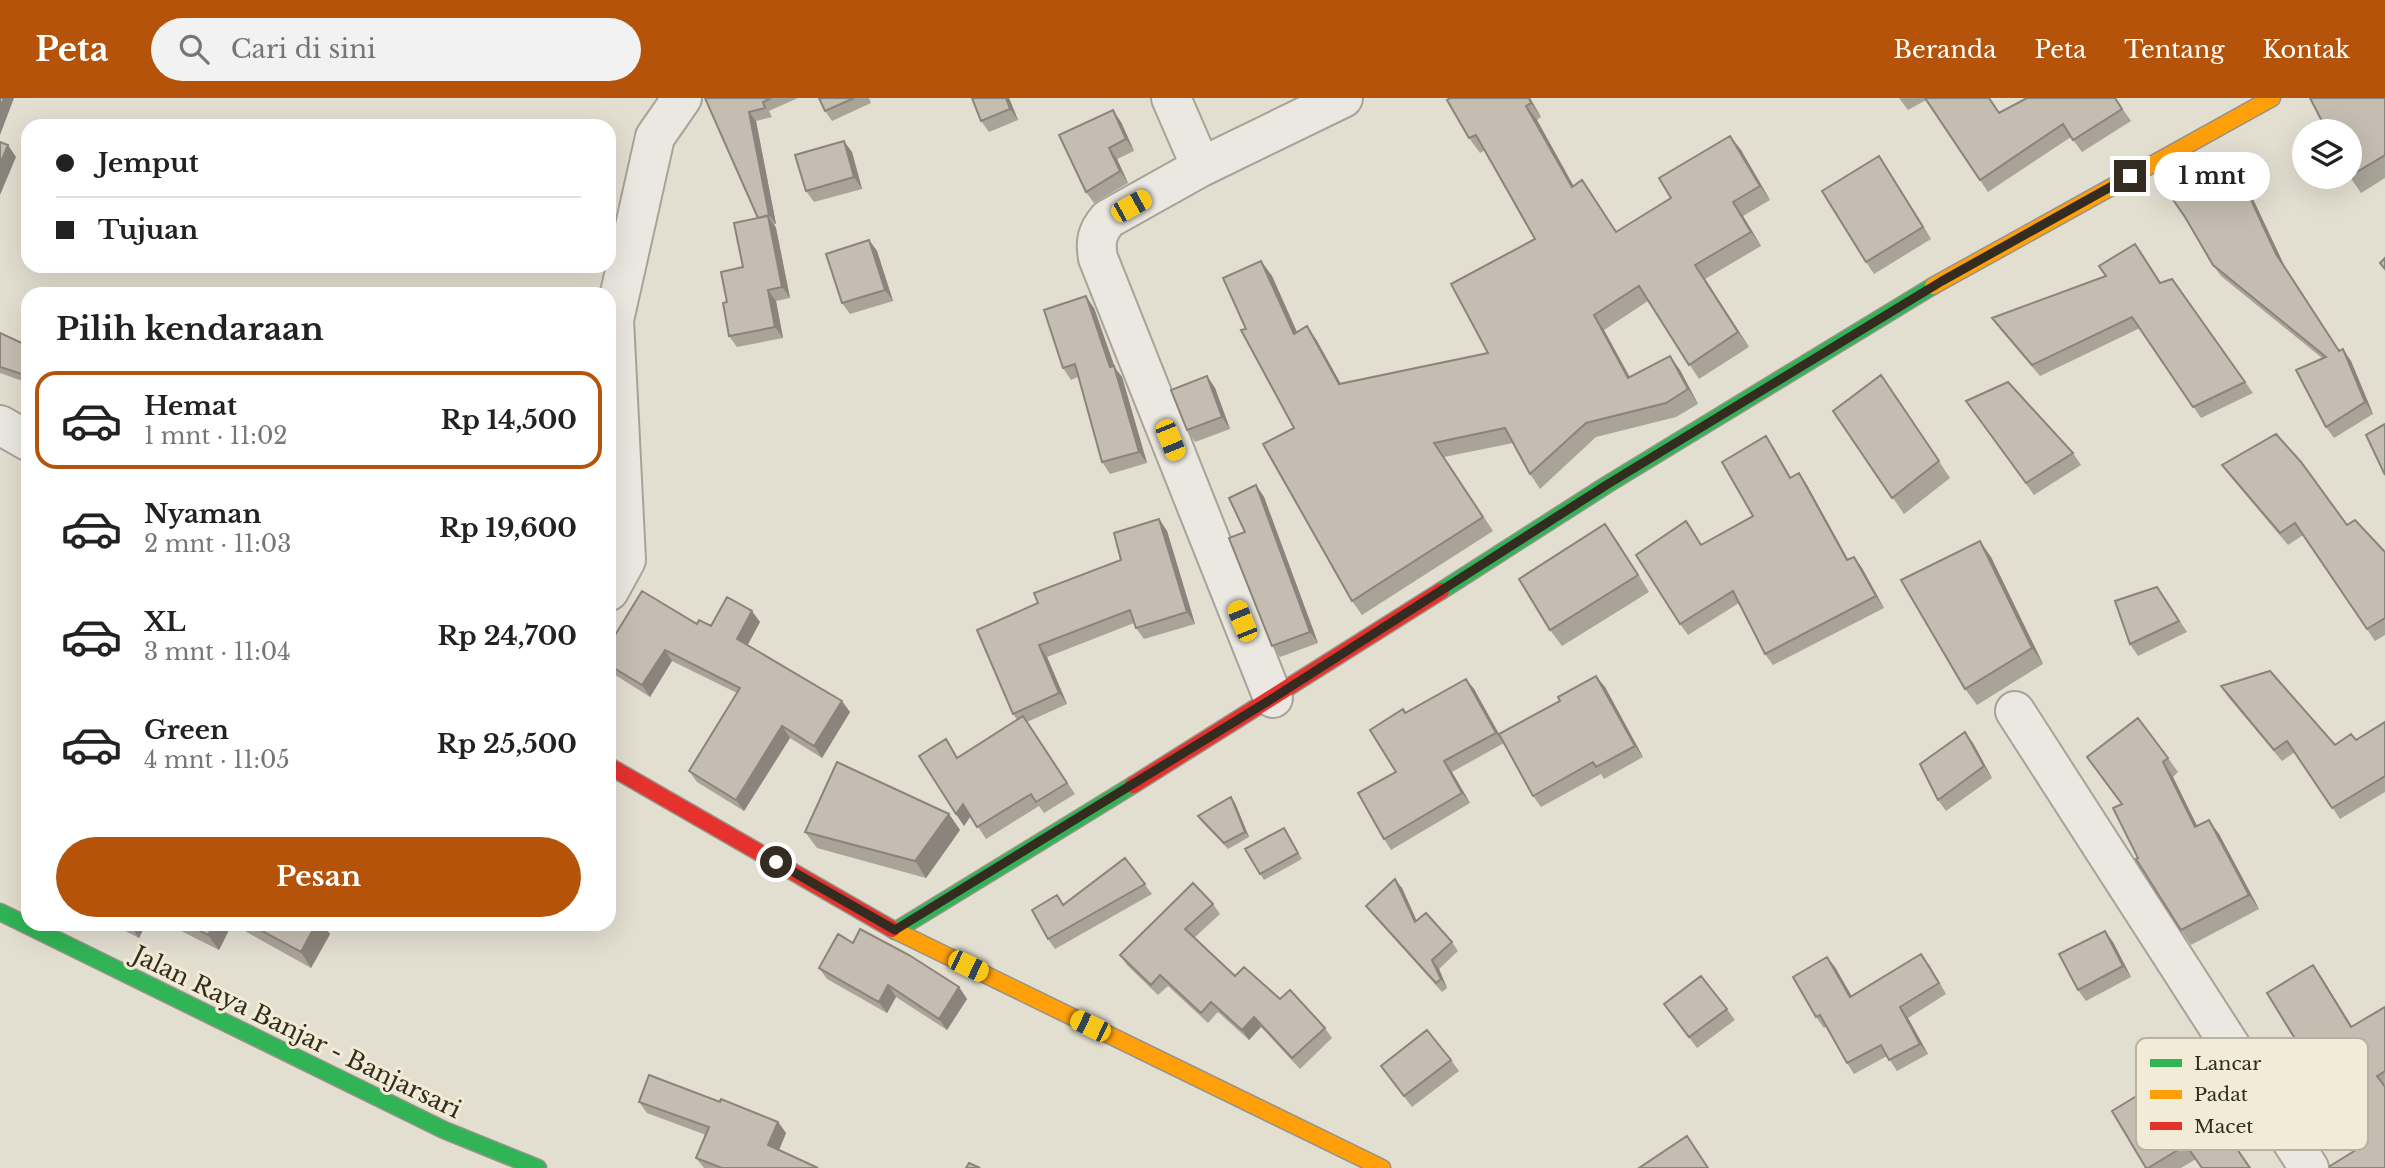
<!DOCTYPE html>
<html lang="id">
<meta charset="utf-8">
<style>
:root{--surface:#fff;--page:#f2f2f2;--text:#222;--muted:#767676;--line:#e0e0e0;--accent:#b45309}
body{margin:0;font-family:"Libre Baskerville",serif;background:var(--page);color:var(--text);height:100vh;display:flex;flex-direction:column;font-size:26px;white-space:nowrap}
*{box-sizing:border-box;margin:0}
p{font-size:23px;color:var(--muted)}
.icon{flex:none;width:38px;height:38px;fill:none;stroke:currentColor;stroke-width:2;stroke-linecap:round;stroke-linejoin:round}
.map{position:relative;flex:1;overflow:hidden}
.drawer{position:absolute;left:21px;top:189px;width:595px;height:644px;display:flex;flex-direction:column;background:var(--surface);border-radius:21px;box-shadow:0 7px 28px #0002}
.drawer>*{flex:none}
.banner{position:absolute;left:21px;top:21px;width:595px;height:154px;border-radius:21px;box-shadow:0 7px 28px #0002;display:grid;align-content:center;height:154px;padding:0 35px;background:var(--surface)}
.fabs{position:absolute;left:2292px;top:21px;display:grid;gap:14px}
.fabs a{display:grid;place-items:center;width:70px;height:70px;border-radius:50%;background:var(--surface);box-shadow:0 7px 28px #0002;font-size:35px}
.end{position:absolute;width:32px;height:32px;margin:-16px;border:9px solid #352c21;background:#fff;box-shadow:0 0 0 4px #fff}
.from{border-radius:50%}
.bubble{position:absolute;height:49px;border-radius:24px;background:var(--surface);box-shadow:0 7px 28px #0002;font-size:23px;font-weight:700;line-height:49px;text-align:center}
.car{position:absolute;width:21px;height:42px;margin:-21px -10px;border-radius:9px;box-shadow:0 0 5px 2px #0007;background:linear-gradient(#f5c518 24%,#345 0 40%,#f5c518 0 76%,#345 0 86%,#f5c518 0)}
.banner b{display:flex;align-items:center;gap:24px;height:66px;font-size:26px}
.banner b+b{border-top:2px solid var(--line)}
.banner i{width:18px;height:18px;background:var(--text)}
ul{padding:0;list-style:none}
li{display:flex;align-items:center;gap:21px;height:98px;margin:0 14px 10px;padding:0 21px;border:4px solid transparent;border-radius:21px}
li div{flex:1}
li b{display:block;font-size:26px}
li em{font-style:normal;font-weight:700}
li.active{border-color:var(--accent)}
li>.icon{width:63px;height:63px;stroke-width:1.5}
h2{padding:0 35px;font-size:32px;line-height:84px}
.primary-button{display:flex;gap:14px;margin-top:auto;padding:14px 35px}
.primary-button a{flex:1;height:80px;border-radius:42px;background:var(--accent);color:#fff;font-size:28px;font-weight:700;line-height:80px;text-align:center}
header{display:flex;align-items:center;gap:42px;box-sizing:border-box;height:98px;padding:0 35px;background:var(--accent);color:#fff}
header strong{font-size:33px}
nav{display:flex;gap:38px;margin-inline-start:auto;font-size:24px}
.search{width:490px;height:63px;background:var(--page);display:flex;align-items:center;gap:18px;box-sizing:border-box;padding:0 24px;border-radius:38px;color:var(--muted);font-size:26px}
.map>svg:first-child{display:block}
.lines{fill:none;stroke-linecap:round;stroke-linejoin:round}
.street-casing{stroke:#a7a398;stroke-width:42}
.fast-casing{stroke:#979288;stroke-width:19}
.slow-casing{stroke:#979288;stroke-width:19}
.jam-casing{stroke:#979288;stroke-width:19}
.street{stroke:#eae8e0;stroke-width:38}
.fast{stroke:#30b455;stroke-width:16}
.slow{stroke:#ff9f0a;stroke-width:16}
.jam{stroke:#e5322d;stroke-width:16}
.wall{fill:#a9a398}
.shaded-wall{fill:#8a847c}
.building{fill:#c5bdb1;stroke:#8a847c;stroke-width:2}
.route{stroke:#352c21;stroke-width:9}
.labels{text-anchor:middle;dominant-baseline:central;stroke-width:6;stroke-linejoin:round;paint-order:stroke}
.street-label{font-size:24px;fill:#352c21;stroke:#f2ecd6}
.key{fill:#f2ecd6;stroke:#b9b2a0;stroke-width:2}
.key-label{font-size:19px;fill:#352c21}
</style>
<header>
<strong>Peta</strong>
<div class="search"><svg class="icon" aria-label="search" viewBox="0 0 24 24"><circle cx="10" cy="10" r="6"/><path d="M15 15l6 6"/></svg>Cari di sini</div>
<nav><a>Beranda</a><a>Peta</a><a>Tentang</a><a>Kontak</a></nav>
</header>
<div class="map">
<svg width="2385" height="1070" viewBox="0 0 2385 1070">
<rect width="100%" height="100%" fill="#e2ded0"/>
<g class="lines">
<g class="street-casing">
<path id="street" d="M1171,0L1201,69
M0,327L28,343
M609,493L626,462L614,222L655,39L682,0
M1273,600L1098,160C1095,143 1097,134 1108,121L1201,69L1343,0
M2015,613L2309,1070"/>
</g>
<g class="fast-casing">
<path id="fast" d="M1441,493L1608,386L1933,188
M0,814L444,1032L538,1070
M895,833L1133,687"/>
</g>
<g class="slow-casing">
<path id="slow" d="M1933,188L2272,0
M892,831L1382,1070"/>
</g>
<g class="jam-casing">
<path id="jam" d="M609,668L892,831
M1133,687L1441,493"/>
</g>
<use href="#street" class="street"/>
<use href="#fast" class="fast"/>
<use href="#slow" class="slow"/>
<use href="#jam" class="jam"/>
</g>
<path class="wall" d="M705,0H798L769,13L772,19L756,23L776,126H774L776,130L790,200L776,203L783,240L737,249L729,238L727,204L743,169L758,120Z
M819,0H869L871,5L832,23L825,13Z
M972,0H1009L1018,22L989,34L981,23Z
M1450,0H1530L1541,19L1537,22L1573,88L1582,82L1617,134L1671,100L1730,38L1741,52L1770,102L1743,118L1761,148L1705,181L1749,249L1699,281L1648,203L1604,232L1630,279L1670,258L1680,272L1698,306L1676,319L1596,339L1540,391L1530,376L1513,345L1444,359L1493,433L1362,517L1352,503L1294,330L1246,231L1261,163L1272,178L1297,234L1307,228L1317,243L1341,286L1488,255L1535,141L1485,52L1480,55L1469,40Z
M1899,0H1989L1999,15L2115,0L2131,23L2082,54L2071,39L1988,94L1926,2L1908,12Z
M2385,0V80L2361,95L2350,79V33Z
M1121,24L1134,53L1117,61L1128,85L1094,105L1086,94Z
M852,54L862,91L814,104L806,93Z
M2235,57L2243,68L2253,101L2284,167L2339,253L2351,263L2373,316L2334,340L2326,329L2322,260L2221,178L2213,167Z
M1879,58L1931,141L1874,176L1866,164Z
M869,142L877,153L893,203L850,216L842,205Z
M2143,157L2161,185L2172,181L2253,295L2201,320L2140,230L2040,278L2001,232L1992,220L2106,178Z
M1094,210L1115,270L1122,279L1147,365L1110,376L1102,364L1078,279L1071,282L1063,270Z
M0,235L28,248V285L0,275Z
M1207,278L1215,290L1230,331L1195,344L1187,332Z
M1893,294L1950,380L1904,416L1833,313Z
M1966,303L2073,355L2081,367L2034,397Z
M1766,338L1791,380L1799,375L1807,387L1848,462L1854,459L1862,470L1884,510L1773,567L1765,556L1739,505L1688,537L1680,526L1702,447L1753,418Z
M2222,367L2347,427L2385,454V537L2375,543L2303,437L2288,447L2230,378Z
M1256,387L1264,399L1318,545L1280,559L1272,548L1245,434Z
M1159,421L1167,433L1195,526L1144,541L1136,530L1134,525L1047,559L1067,606L1027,624L1075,696L1044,715L1039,708L986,741L971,718L964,728L956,716L958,659L1017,622L1013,616L1038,505L1121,462Z
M1617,443L1649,494L1562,548L1550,532Z
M1991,459L2043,566L1977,607L1965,591Z
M2165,500L2187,534L2138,558L2130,546Z
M760,524L747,547L850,614L822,660L790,640L744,713L697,684L689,673L737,595L672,563L650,599L609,573V547L697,526L711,528Z
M1466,581L1474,591L1504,645L1452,674L1470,705L1391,752L1384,741L1405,615Z
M2221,588L2335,647L2356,642L2385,624V694L2340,721L2295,654L2282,663L2229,600Z
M1605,589L1643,659L1604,681L1601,676L1541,709L1533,698Z
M1973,645L1992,680L1946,713L1938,702Z
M2087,659L2168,660L2178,674L2173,679L2197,728L2219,736L2259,811L2191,847L2181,832L2138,760L2121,706Z
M1235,705L1249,739L1228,751L1202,724L1198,718Z
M949,716L960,732L926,780L817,750L805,734Z
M1288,736L1302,761L1264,782L1260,776Z
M1125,760L1152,796L1055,851L1048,841L1064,806Z
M1402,790L1417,823L1452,844L1458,853L1439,871L1447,890L1442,894L1373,817L1366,808Z
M1213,806L1220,816L1194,840L1235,878L1280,901L1325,930L1332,940L1300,971L1261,929L1249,942L1218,914L1208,925L1168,888L1158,897L1127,867L1120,857Z
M111,826H146L139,840Z
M167,826H232L219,852Z
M232,826H323L330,836L311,870Z
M2113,844L2131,879L2086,903L2078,892Z
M853,845L959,889L967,901L947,932L896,899L887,915L827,881L819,870Z
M1929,866L1946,896L1908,920L1928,956L1897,973L1887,958L1854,976L1847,965L1827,928L1824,930L1816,919L1835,869L1851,898Z
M2322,880L2352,929L2385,909V1070L2362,1048L2328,1012L2318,998L2305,957Z
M1664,906L1727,911L1735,922L1697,950Z
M1451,962L1459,973L1412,1009L1381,968Z
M2179,972L2189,986L2196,1061L2181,1070H2146Z
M639,1004H720L778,1024L786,1035L779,1052L818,1070H704L696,1060L706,1037L647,1015Z"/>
<path class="shaded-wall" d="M4,0H14L0,37V10Z
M1006,0H1009L1018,22L1010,11Z
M1529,0H1530L1541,19L1531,5Z
M1526,8L1537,22L1582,103L1572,89Z
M1113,12L1121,24L1134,53L1126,41Z
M749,14L756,23L776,126L769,117Z
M1730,38L1741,52L1770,102L1760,88Z
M844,43L852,54L862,91L854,79Z
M8,47L16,59L0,97V66Z
M1109,50L1117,61L1128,85L1120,73Z
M2235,57L2243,68L2253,101L2284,167L2276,156L2245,89Z
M1879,58L1887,70L1931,141L1923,129Z
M1733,104L1743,118L1761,148L1751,134Z
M768,118L776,130L790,200L782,189Z
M869,142L877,153L893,203L885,192Z
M1261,163L1272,178L1304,250L1294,236Z
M1695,167L1705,181L1749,249L1738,234Z
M768,192L776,203L783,240L775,229Z
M1086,198L1094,210L1115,270L1122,279L1147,365L1139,354Z
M1594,217L1604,232L1638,295L1628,280Z
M1307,228L1317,243L1349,301L1339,286Z
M2343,251L2351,263L2373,316L2365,304Z
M1670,258L1680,272L1698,306L1688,291Z
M1207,278L1215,290L1230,331L1222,319Z
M1766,338L1774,350L1798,392L1790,380Z
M1799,375L1807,387L1855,474L1847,462Z
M1256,387L1264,399L1318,545L1310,534Z
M1159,421L1167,433L1195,526L1187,514Z
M1605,426L1617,443L1649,494Z
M1980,443L1991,459L2043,566L2032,550Z
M1854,459L1862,470L1884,510L1876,498Z
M752,513L760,524L745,552L737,541Z
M1039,547L1047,559L1067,606L1059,595Z
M665,552L672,563L650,599L642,587Z
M1596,578L1605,589L1643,659L1635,648Z
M1466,581L1474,591L1504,645L1496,635Z
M842,603L850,614L822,660L814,648Z
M782,628L790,640L744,713L736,702Z
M1965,634L1973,645L1992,680L1984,668Z
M1444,663L1452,674L1470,705L1462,695Z
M2163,664L2173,679L2205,744L2195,729Z
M1231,699L1235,705L1249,739L1245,734Z
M963,706L971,717L964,728L956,716Z
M949,716L960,732L926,780L915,763Z
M2209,722L2219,736L2259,811L2249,797Z
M1395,781L1402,790L1421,833L1415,824Z
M129,826H146L139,840Z
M214,826H232L219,852L208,837Z
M316,826H323L330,836L311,870L301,854Z
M2105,833L2113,844L2131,879L2123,868Z
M1827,859L1835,869L1858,909L1850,899Z
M1432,862L1439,871L1447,890L1441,881Z
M2313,867L2322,880L2361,943L2351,929Z
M888,887L896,899L887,915L879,904Z
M959,889L967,901L947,932L939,921Z
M1900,909L1908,920L1928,956L1920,946Z
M1254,919L1261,929L1249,942L1242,932Z
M2179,972L2189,986L2234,1059L2224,1045Z
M778,1024L786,1035L776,1059L768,1047Z"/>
<path class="building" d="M0,0H4L0,10Z
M705,0H771L763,4L765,10L749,14L769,117L758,120Z
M819,0H854L825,13Z
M972,0H1006L1010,11L981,23Z
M1450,0H1529L1531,5L1526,8L1572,89L1582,82L1616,134L1671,100L1659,80L1730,38L1760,88L1733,104L1751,134L1695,167L1738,234L1689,267L1639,188L1594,217L1628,280L1670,258L1688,291L1666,305L1586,325L1530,376L1505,330L1434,345L1483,419L1352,503L1263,346L1294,330L1241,232L1246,231L1223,180L1261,163L1294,236L1307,228L1339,286L1488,255L1451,186L1535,141L1476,37L1469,40L1447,2Z
M1925,0H1989L1999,15L2027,0H2115L2122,11L2073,42L2063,26L1980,82Z
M2310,0H2385V57L2350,78V33H2327Z
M1113,12L1126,41L1109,50L1120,73L1086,94L1059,37Z
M844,43L854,79L806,93L795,57Z
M0,44L8,47L0,66Z
M2235,57L2245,89L2276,156L2339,253L2343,251L2365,304L2326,329L2296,272L2326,259L2213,167L2185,119L2167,93Z
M1879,58L1923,129L1866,164L1822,93Z
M768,118L782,189L768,192L775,229L729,238L723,205L727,204L721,174L743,169L734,125Z
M869,142L885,192L842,205L826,156Z
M2135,146L2160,185L2172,181L2245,284L2193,309L2132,219L2032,267L1992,220L2106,178L2099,168Z
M2385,160V171L2380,165Z
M1086,198L1110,269L1114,268L1139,354L1102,364L1075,266L1063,270L1044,212Z
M0,235L28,248V278L0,269Z
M1881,277L1939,363L1892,400L1833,313Z
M1207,278L1222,319L1187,332L1171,292Z
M2008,284L2073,355L2026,385L1966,303Z
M2385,326V377L2366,337Z
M2276,336L2301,364L2347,427L2355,422L2385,454V520L2367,531L2295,425L2280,435L2222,367Z
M1766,338L1790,380L1799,375L1847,462L1854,459L1876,498L1765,556L1733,493L1680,526L1636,457L1686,423L1701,447L1753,418L1722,364Z
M1256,387L1310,534L1272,548L1229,440L1245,434L1229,400Z
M1159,421L1187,514L1136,530L1130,512L1039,547L1059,595L1013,616L977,532L1038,505L1034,495L1121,462L1114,435Z
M1605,426L1638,477L1550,532L1519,481Z
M1980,443L2032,550L1965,591L1901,482Z
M2157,489L2179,523L2130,546L2115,503Z
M642,493L697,526L699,522L711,528L727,499L752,513L737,541L842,603L814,648L782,628L736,702L689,673L740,590L665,552L642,587L609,567V547Z
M2270,573L2335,647L2351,636L2356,642L2385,624V678L2332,710L2287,643L2274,652L2221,588Z
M1596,578L1635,648L1596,669L1593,664L1533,698L1499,636L1560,603L1558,599Z
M1466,581L1496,635L1444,663L1462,695L1384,741L1358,695L1396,674L1370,632L1403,611L1405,615Z
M1023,618L1067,685L1036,704L1031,696L977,729L963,706L956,716L919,658L946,641L957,660Z
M2138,620L2168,660L2163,664L2195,729L2209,722L2249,797L2181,832L2136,761L2138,760L2113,710L2122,706L2087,659Z
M1965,634L1984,668L1938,702L1920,666Z
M837,664L949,716L915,763L805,734Z
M1231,699L1245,734L1224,745L1198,718Z
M1284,730L1298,755L1260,776L1245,751Z
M1125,760L1145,786L1048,841L1032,812L1057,797L1063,807Z
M1395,781L1415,824L1426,815L1452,844L1432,862L1441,881L1436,885L1366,808Z
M1193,785L1213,806L1185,831L1235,878L1244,869L1280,901L1290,892L1325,930L1292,960L1254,919L1242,932L1211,904L1201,915L1160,877L1151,887L1120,857Z
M187,826H214L208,837Z
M249,826H316L301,854Z
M860,831L909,857L959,889L939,921L888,887L879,904L819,870L838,836L853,845Z
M2105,833L2123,868L2078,892L2059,856Z
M1921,856L1939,885L1900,909L1920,946L1889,962L1881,947L1847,965L1820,917L1816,919L1793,879L1827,859L1850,899Z
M2313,867L2351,929L2385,909V973L2377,978L2385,989V1070H2331L2330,1068L2364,1047L2318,998L2297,961L2305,957L2267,895Z
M1701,878L1727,911L1689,939L1664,906Z
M1427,932L1451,962L1404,998L1381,968Z
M2179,972L2224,1045L2230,1041L2250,1070H2202L2186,1047L2148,1070H2146L2112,1013Z
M649,977L720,1004L721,1001L778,1024L768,1047L818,1070H722L696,1060L709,1029L639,1004Z
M1687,1038L1708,1070H1639Z
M969,1065L980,1070H966Z"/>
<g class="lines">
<path class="route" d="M776,764L895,832L1273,600L1608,386L1942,183L2130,78"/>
</g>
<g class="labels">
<g class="street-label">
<text transform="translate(297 934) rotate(26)">Jalan Raya Banjar - Banjarsari</text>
</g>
</g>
<rect x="2136" y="940" width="232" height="112" rx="10" class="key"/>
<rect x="2150" y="961" width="32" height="8" fill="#30b455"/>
<rect x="2150" y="992" width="32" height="9" fill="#ff9f0a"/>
<rect x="2150" y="1024" width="32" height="8" fill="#e5322d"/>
<g class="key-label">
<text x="2194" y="972">Lancar</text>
<text x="2194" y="1003">Padat</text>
<text x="2194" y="1035">Macet</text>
</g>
</svg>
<div class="fabs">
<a><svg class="icon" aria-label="layers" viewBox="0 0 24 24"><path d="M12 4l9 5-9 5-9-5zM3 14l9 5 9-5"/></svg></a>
</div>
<i class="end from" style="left:776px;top:764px"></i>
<i class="end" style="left:2130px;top:78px"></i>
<div class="bubble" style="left:2154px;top:54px;width:116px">1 mnt</div>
<i class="car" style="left:1131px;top:108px;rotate:61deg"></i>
<i class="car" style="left:1170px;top:342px;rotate:158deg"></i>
<i class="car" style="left:1242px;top:523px;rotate:338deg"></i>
<i class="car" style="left:968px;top:868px;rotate:116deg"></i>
<i class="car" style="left:1090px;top:928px;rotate:296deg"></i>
<div class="banner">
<b><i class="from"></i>Jemput</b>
<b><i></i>Tujuan</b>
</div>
<section class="drawer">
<h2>Pilih kendaraan</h2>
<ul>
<li class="active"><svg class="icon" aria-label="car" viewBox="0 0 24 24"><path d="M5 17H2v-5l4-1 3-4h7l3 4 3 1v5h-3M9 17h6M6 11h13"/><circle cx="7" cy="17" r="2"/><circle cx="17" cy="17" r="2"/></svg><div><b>Hemat</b><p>1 mnt · 11:02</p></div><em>Rp 14,500</em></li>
<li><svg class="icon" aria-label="car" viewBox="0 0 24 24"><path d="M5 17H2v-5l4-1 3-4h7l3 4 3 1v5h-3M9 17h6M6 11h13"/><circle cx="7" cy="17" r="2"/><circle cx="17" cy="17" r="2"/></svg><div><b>Nyaman</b><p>2 mnt · 11:03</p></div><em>Rp 19,600</em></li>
<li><svg class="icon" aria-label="car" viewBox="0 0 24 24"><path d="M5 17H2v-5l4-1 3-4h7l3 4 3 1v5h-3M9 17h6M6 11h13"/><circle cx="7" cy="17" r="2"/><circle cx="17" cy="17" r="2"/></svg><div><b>XL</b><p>3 mnt · 11:04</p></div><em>Rp 24,700</em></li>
<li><svg class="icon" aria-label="car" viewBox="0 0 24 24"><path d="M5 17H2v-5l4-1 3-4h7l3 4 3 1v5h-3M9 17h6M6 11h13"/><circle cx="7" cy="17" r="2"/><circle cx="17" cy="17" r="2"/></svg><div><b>Green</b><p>4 mnt · 11:05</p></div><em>Rp 25,500</em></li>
</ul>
<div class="primary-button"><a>Pesan</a></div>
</section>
</div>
